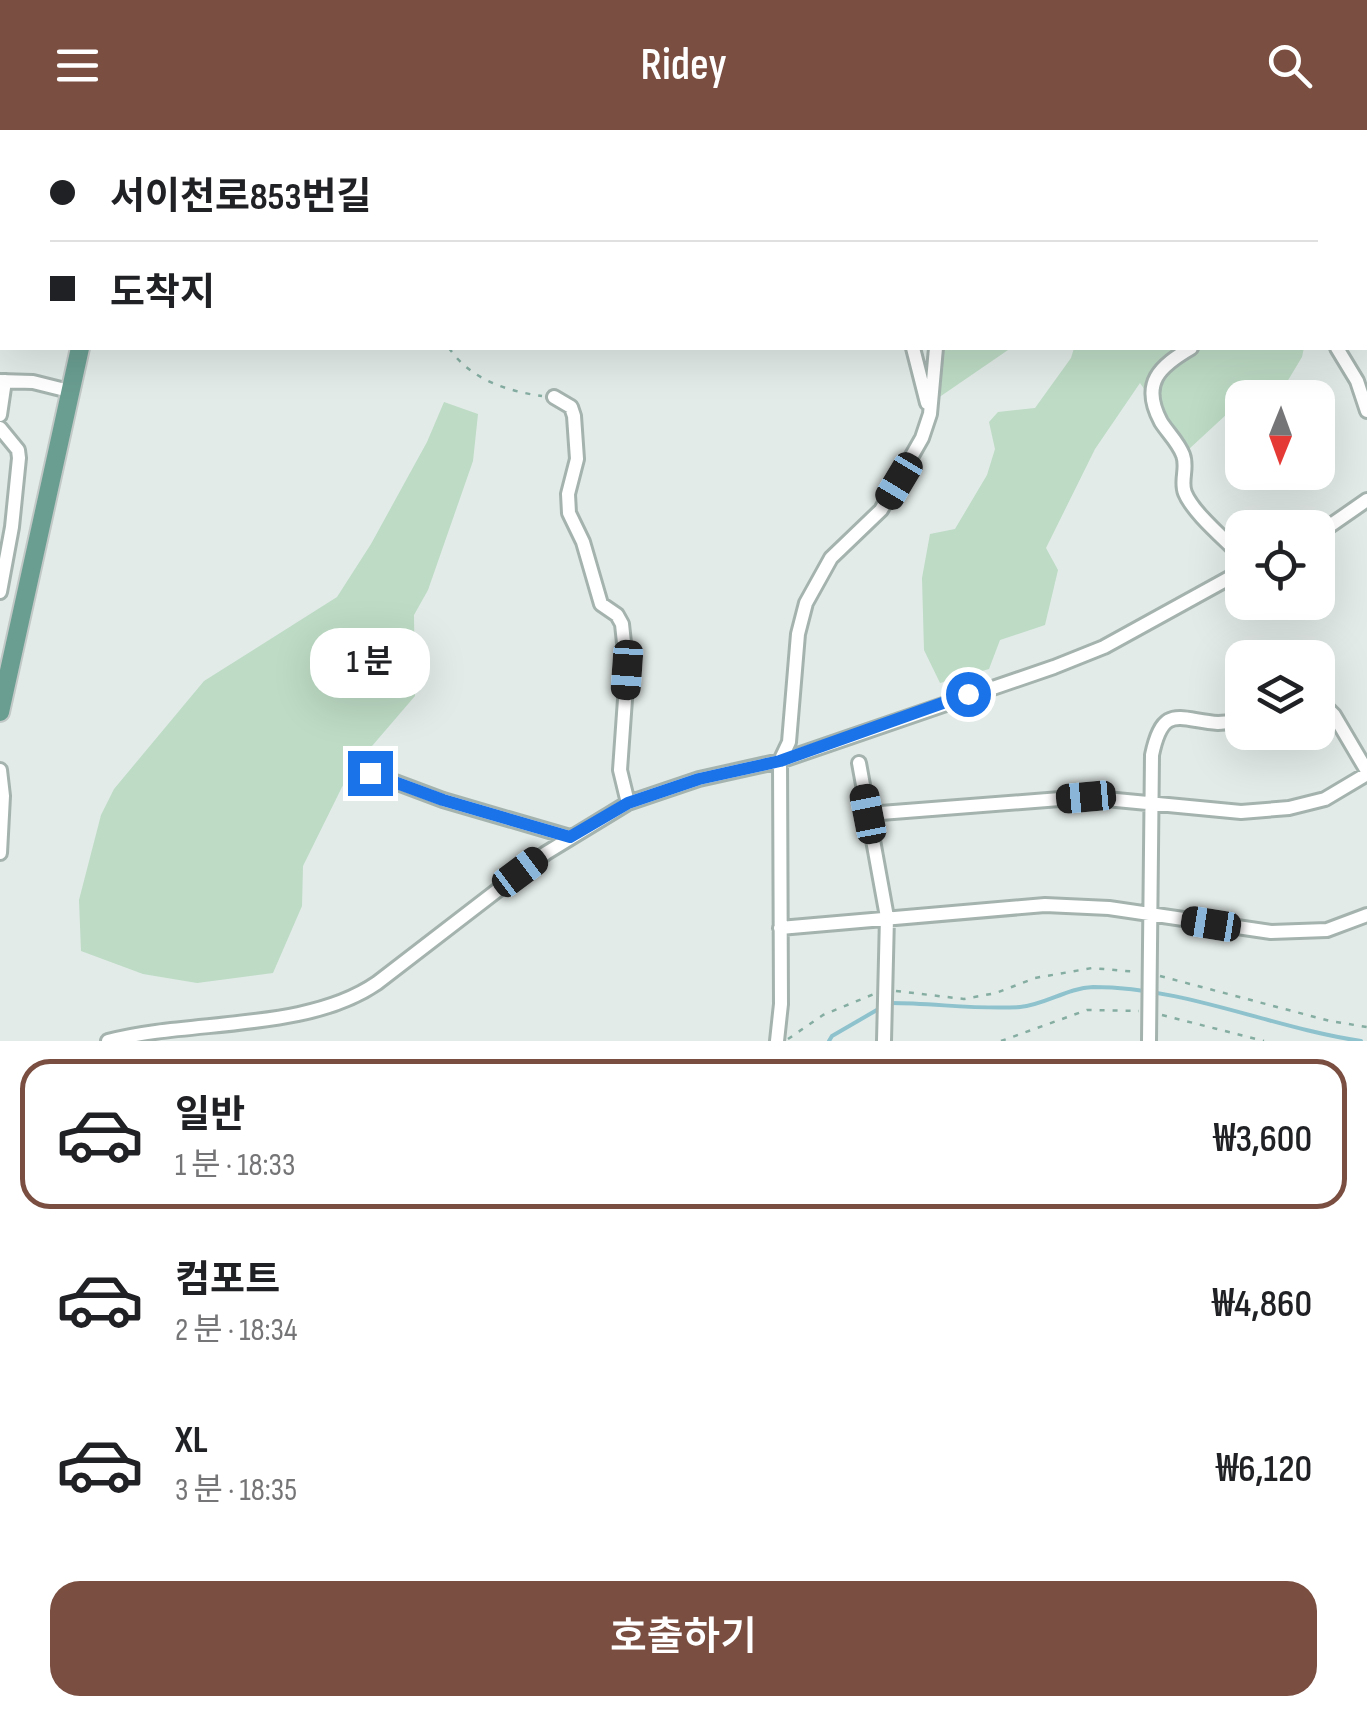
<!DOCTYPE html>
<html lang="ko">
<meta charset="utf-8">
<style>
:root{--surface:#fff;--page:#f2f2f2;--text:#202124;--muted:#757577;--line:#e0e0e0;--accent:#7a4e40}
body{margin:0;font-family:"Sofia Sans Condensed","Noto Sans KR",sans-serif;background:var(--page);color:var(--text);height:100vh;display:flex;flex-direction:column;font-size:38px;white-space:nowrap}
*{box-sizing:border-box;margin:0}
p{font-size:32px;color:var(--muted)}
.icon{flex:none;width:55px;height:55px;fill:none;stroke:currentColor;stroke-width:2;stroke-linecap:round;stroke-linejoin:round}
.map{position:relative;height:911px;overflow:hidden}
.panel{display:flex;flex-direction:column;background:var(--surface);flex:1}
.panel>*{flex:none}
.hud{position:absolute;left:0px;top:0px;width:1368px;height:220px;box-shadow:0 10px 40px #0002;display:grid;align-content:center;height:220px;padding:0 50px;background:var(--surface)}
.needle{width:65px;rotate:181deg}
.tools{position:absolute;left:1225px;top:250px;display:grid;gap:20px}
.tools a{display:grid;place-items:center;width:110px;height:110px;border-radius:20px;background:var(--surface);box-shadow:0 10px 40px #0002;font-size:50px}
.end{position:absolute;width:45px;height:45px;margin:-22px;border:12px solid #1a73e8;background:#fff;box-shadow:0 0 0 5px #fff}
.from{border-radius:50%}
.bubble{position:absolute;height:70px;border-radius:30px;background:var(--surface);box-shadow:0 10px 40px #0002;font-size:32px;font-weight:600;line-height:70px;text-align:center}
.car{position:absolute;width:30px;height:60px;margin:-30px -15px;border-radius:12px;box-shadow:0 0 8px 2px #0007;background:linear-gradient(#222 24%,#8ab4d8 0 40%,#222 0 76%,#8ab4d8 0 86%,#222 0)}
.hud b{display:flex;align-items:center;gap:35px;height:95px;font-size:38px}
.hud b+b{border-top:2px solid var(--line)}
.hud i{width:25px;height:25px;background:var(--text)}
ul{padding:18px 0 0;list-style:none}
li{display:flex;align-items:center;gap:30px;height:150px;margin:0 20px 15px;padding:0 30px;border:5px solid transparent;border-radius:30px}
li div{flex:1}
li b{display:block;font-size:38px}
li em{font-style:normal;font-weight:600}
li.active{border-color:var(--accent)}
li>.icon{width:90px;height:90px;stroke-width:1.5}
.cta{display:flex;gap:20px;margin-top:auto;padding:20px 50px}
.cta a{flex:1;height:115px;border-radius:30px;background:var(--accent);color:#fff;font-size:40px;font-weight:600;line-height:115px;text-align:center}
header{display:flex;justify-content:space-between;align-items:center;height:130px;padding:0 50px;background:var(--accent);color:#fff;font-size:45px;font-weight:600}
.map>svg:first-child{display:block}
.green{fill:#bddbc5}
.lines{fill:none;stroke-linecap:round;stroke-linejoin:round}
.stream{stroke:#8ec2cd;stroke-width:4}
.minor-casing{stroke:#a5b3af;stroke-width:18}
.major-casing{stroke:#c1c8c6;stroke-width:22}
.path{stroke:#85ada1;stroke-width:2.5;stroke-dasharray:5 8;stroke-linecap:butt}
.minor{stroke:#fff;stroke-width:12}
.major{stroke:#6a9e91;stroke-width:18}
.route{stroke:#1a73e8;stroke-width:12}
</style>
<header><svg class="icon" aria-label="menu" viewBox="0 0 24 24"><path d="M4 6h16M4 12h16M4 18h16"/></svg>Ridey<svg class="icon" aria-label="search" viewBox="0 0 24 24"><circle cx="10" cy="10" r="6"/><path d="M15 15l6 6"/></svg></header>
<div class="map">
<svg width="1367" height="911" viewBox="0 0 1367 911">
<rect width="100%" height="100%" fill="#e2ebe8"/>
<path class="green" d="M942,218H1011L938,268Z
M1074,218H1304L1302,227L1278,267L1242,268V279L1228,283L1188,320L1140,253L1095,319L1046,418L1058,440L1045,495L1000,510L989,539L940,553L924,520L922,448L930,404L955,399L987,345L995,319L989,292L998,282L1035,278L1071,228Z
M444,272L478,284L473,331L428,460L414,485L415,566L366,623L342,657L303,736L302,776L273,843L197,853L143,844L81,821L79,770L101,685L114,659L204,551L337,467L371,414L427,312Z"/>
<g class="lines">
<path class="stream" d="M891,873C934,873 977,880 1020,877C1045,875 1067,858 1093,857C1185,857 1272,898 1361,911
M829,911L832,906L882,877"/>
<g class="minor-casing">
<path id="minor" d="M1104,0V2
M1223,0L1225,2
M103,2V0
M627,2L630,0
M1153,2L1154,0
M913,218L927,273
M1191,218C1160,236 1140,253 1161,292C1168,303 1178,312 1183,325C1188,338 1180,351 1185,363C1193,383 1226,410 1242,427
M1337,218L1357,251L1367,281
M0,251L33,252L69,261
M554,267L571,277L574,286L577,329L568,364L569,383L583,412L601,474L617,485L622,494L627,541L620,640L628,673
M0,285L5,251
M0,298L18,320L19,328L12,397L0,462
M1318,404L1367,370
M1318,569L1334,585L1367,641
M859,633L887,787L884,911
M0,640L3,666L0,723
M371,643L443,670L570,707
M868,684L1085,667L1241,682L1289,678L1325,669L1367,644
M780,798L1045,775L1109,778L1271,802L1327,800L1367,785
M108,911C190,889 306,902 377,853L546,723L628,673L699,649L780,631L1054,537L1104,517L1242,441
M777,911L781,874L780,631L789,612L798,504L806,473L831,428L881,380L922,308L930,284L936,218
M1149,911L1152,625C1163,573 1179,590 1218,593C1226,593 1235,591 1242,590"/>
</g>
<g class="major-casing">
<path id="major" d="M129,2V0
M0,582L80,218"/>
</g>
<path class="path" d="M402,0L403,2
M449,218C470,249 506,261 542,266
M1160,846L1330,891L1367,897
M896,861L964,869L996,863L1035,848L1092,838L1138,842
M1162,885L1264,911
M788,909L823,885L874,864
M1001,911L1087,880L1139,881"/>
<use href="#minor" class="minor"/>
<use href="#major" class="major"/>
</g>
<g class="lines">
<path class="route" d="M370,643L443,670L570,707L628,673L699,649L780,631L968,564"/>
</g>
</svg>
<div class="tools">
<a><svg class="needle" viewBox="-14 -14 28 28"><path d="M0-13l5 13h-10z" fill="#e53935"/><path d="M0 13l5-13h-10z" fill="#757577"/></svg></a>
<a><svg class="icon" aria-label="locate" viewBox="0 0 24 24"><circle cx="12" cy="12" r="6"/><path d="M12 2v4M12 18v4M2 12h4M18 12h4"/></svg></a>
<a><svg class="icon" aria-label="layers" viewBox="0 0 24 24"><path d="M12 4l9 5-9 5-9-5zM3 14l9 5 9-5"/></svg></a>
</div>
<i class="end from" style="left:968px;top:564px"></i>
<i class="end" style="left:370px;top:643px"></i>
<div class="bubble" style="left:310px;top:498px;width:120px">1 분</div>
<i class="car" style="left:899px;top:351px;rotate:211deg"></i>
<i class="car" style="left:627px;top:540px;rotate:184deg"></i>
<i class="car" style="left:1086px;top:667px;rotate:265deg"></i>
<i class="car" style="left:868px;top:684px;rotate:349deg"></i>
<i class="car" style="left:520px;top:742px;rotate:53deg"></i>
<i class="car" style="left:1211px;top:794px;rotate:279deg"></i>
<div class="hud">
<b><i class="from"></i>서이천로853번길</b>
<b><i></i>도착지</b>
</div>
</div>
<section class="panel">
<ul>
<li class="active"><svg class="icon" aria-label="car" viewBox="0 0 24 24"><path d="M5 17H2v-5l4-1 3-4h7l3 4 3 1v5h-3M9 17h6M6 11h13"/><circle cx="7" cy="17" r="2"/><circle cx="17" cy="17" r="2"/></svg><div><b>일반</b><p>1 분 · 18:33</p></div><em>₩3,600</em></li>
<li><svg class="icon" aria-label="car" viewBox="0 0 24 24"><path d="M5 17H2v-5l4-1 3-4h7l3 4 3 1v5h-3M9 17h6M6 11h13"/><circle cx="7" cy="17" r="2"/><circle cx="17" cy="17" r="2"/></svg><div><b>컴포트</b><p>2 분 · 18:34</p></div><em>₩4,860</em></li>
<li><svg class="icon" aria-label="car" viewBox="0 0 24 24"><path d="M5 17H2v-5l4-1 3-4h7l3 4 3 1v5h-3M9 17h6M6 11h13"/><circle cx="7" cy="17" r="2"/><circle cx="17" cy="17" r="2"/></svg><div><b>XL</b><p>3 분 · 18:35</p></div><em>₩6,120</em></li>
</ul>
<div class="cta"><a>호출하기</a></div>
</section>
